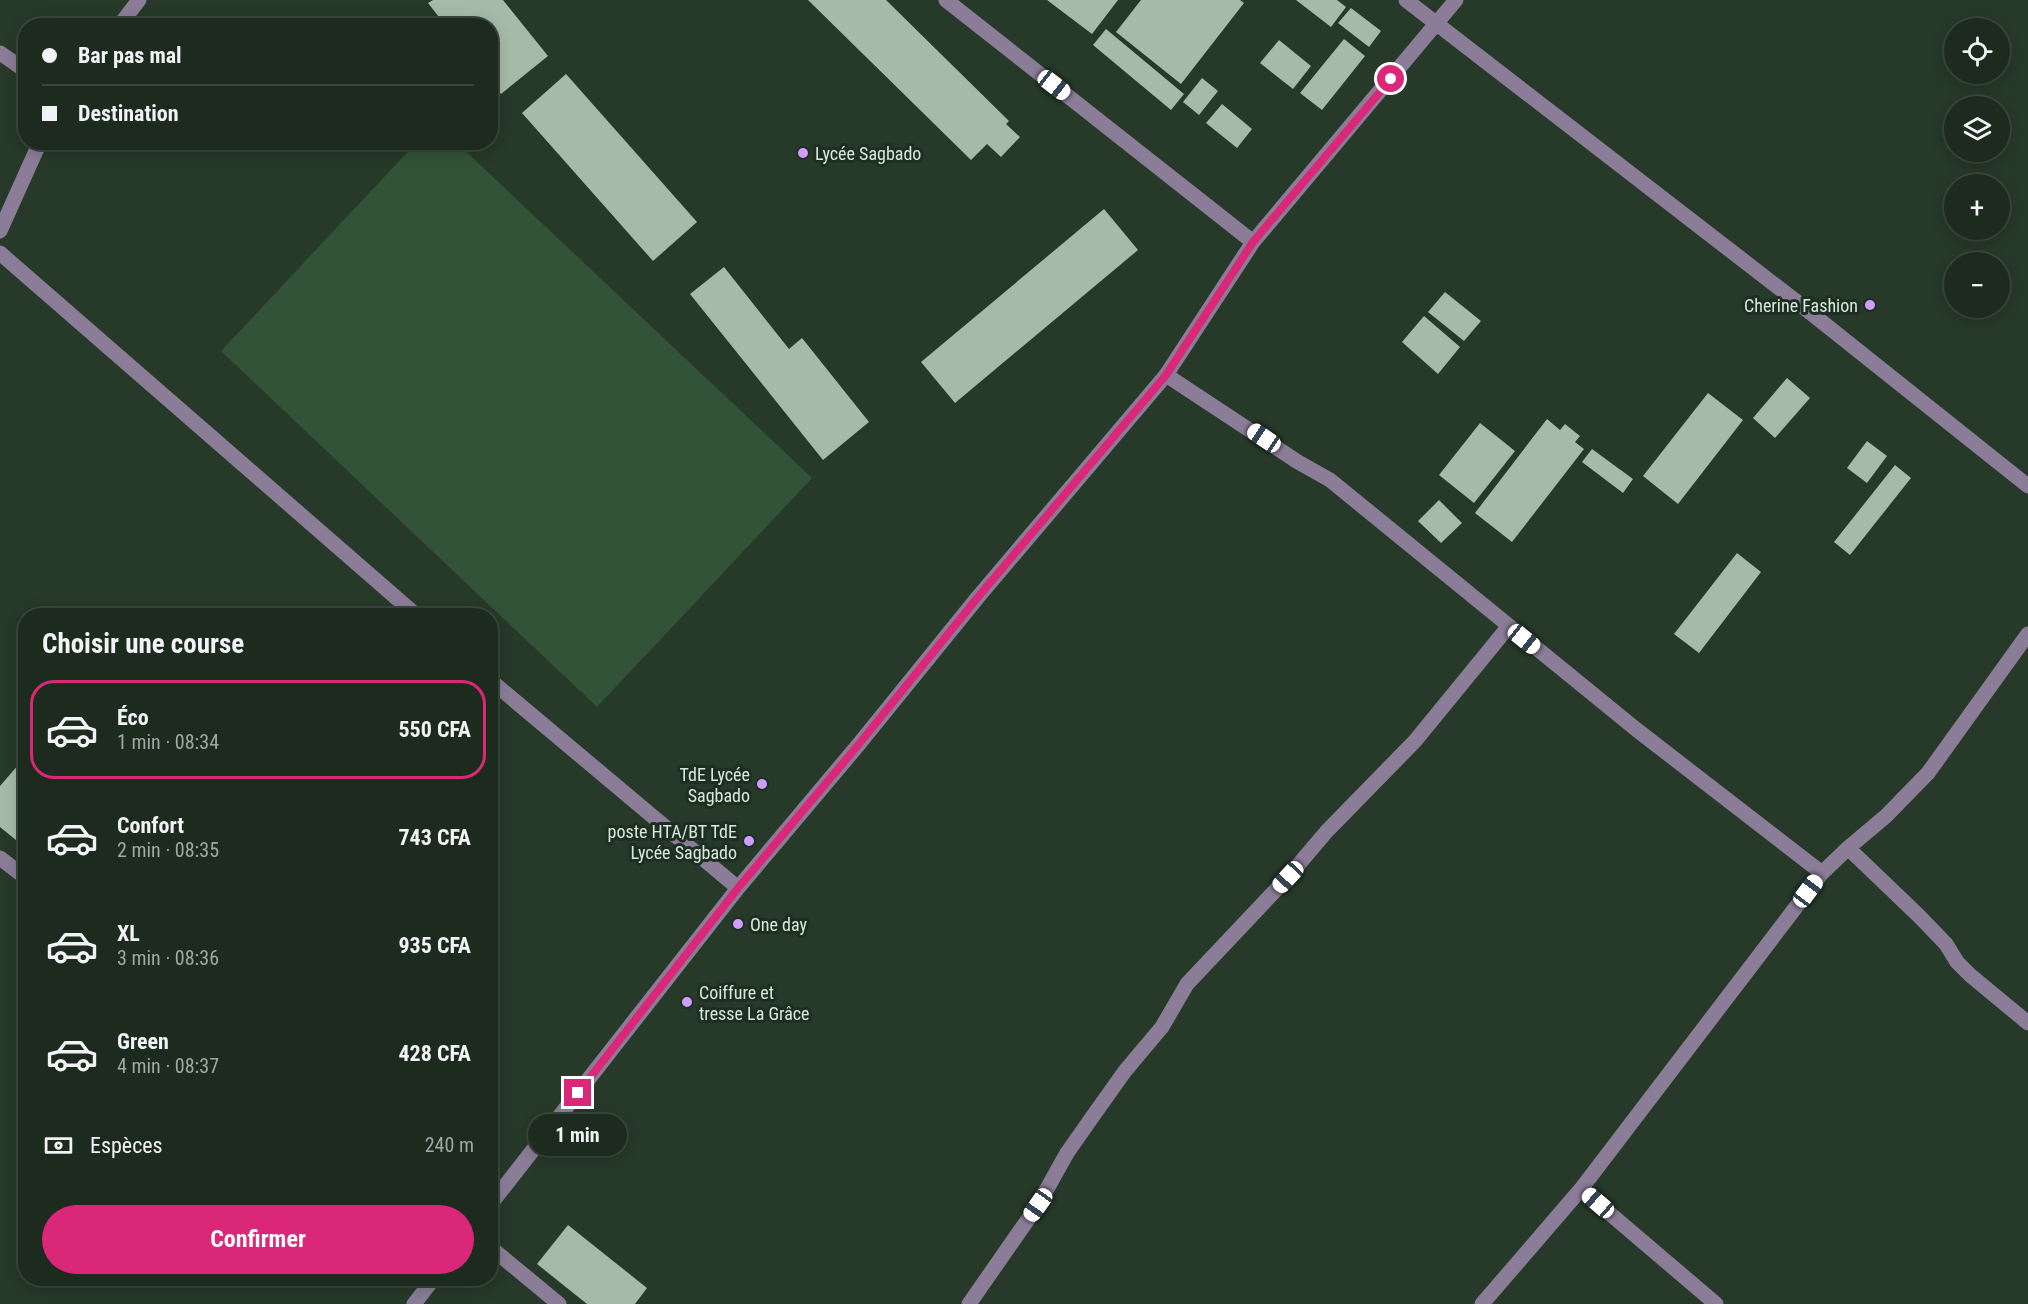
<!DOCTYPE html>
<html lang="fr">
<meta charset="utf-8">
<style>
:root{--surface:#1d2b1f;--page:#2a372c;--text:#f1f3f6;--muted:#a0a7a4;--line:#3b473d;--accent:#db2777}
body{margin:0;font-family:"Roboto Condensed",sans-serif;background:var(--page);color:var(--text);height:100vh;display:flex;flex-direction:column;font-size:22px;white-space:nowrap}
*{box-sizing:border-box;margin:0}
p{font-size:20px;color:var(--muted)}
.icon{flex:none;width:33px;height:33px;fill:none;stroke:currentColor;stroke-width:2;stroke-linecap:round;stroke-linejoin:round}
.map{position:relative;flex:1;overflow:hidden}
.panel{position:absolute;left:18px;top:608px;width:480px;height:678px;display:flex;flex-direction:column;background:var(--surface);border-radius:24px;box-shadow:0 3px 15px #0003,0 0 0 2px var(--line)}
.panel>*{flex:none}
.guide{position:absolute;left:18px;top:18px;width:480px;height:132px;border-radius:24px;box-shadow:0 3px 15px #0003,0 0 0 2px var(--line);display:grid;align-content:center;height:132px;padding:0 24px;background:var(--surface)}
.tools{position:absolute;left:1944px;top:18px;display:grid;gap:12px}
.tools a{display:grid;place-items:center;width:66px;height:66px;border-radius:50%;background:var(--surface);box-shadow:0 3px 15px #0003,0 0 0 2px var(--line);font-size:30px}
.end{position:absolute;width:27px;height:27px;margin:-14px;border:8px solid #db2777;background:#fff;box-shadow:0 0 0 3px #fff}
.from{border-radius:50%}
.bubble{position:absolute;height:42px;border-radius:21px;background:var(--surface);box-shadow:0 3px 15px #0003,0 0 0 2px var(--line);font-size:20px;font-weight:700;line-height:42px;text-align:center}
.car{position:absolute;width:18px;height:36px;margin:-18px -9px;border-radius:8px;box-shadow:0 0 4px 2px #0007;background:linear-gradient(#fff 24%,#345 0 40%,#fff 0 76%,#345 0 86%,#fff 0)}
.guide b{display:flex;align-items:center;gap:21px;height:57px;font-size:22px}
.guide b+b{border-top:2px solid var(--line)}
.guide i{width:15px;height:15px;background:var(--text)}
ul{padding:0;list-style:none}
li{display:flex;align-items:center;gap:18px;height:99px;margin:0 12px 9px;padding:0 12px;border:3px solid transparent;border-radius:24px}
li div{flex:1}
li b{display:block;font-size:22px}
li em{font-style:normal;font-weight:700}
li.active{border-color:var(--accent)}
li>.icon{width:54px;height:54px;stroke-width:1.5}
h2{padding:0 24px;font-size:27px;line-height:72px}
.pay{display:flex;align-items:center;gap:15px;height:66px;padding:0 24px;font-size:22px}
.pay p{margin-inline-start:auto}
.action{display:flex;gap:12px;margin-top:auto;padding:12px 24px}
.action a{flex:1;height:69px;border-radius:36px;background:var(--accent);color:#fff;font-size:24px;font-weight:700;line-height:69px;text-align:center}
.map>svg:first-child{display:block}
.green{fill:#325338}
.building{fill:#a5bba8}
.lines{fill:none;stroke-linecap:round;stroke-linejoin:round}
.minor{stroke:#8b7d98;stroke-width:15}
.route{stroke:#db2777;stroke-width:8}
.poi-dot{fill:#d29cfd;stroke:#1d2f20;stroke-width:2}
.labels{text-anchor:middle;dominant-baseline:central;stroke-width:6;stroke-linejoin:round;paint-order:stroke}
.poi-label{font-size:18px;fill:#dbe6dc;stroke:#1d2f20;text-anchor:start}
</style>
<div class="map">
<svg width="2028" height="1304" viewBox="0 0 2028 1304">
<rect width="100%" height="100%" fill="#273929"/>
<path class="green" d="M416,143H457L812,478L597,707L221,351Z"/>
<path class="building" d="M433,0H503L548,56L501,94L490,81V26H446L428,3Z
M808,0H886L1009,121L1006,124L1020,137L1001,157L987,144L971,160Z
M1047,0H1118L1092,34Z
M1141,0H1240L1244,3L1181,84L1116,32Z
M1296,0H1337L1346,7L1331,27Z
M1351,8L1381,31L1369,47L1338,23Z
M1106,29L1184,94L1171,110L1093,45Z
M1344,39L1365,56L1322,110L1300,93Z
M1279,40L1311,66L1293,89L1260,63Z
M566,74L697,222L653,261L522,113Z
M1202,78L1218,91L1199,115L1183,102Z
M1222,104L1252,129L1237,148L1206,123Z
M1104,209L1138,250L955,403L921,362Z
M724,267L789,349L802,338L869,422L823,460L690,294Z
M1445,292L1481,321L1464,341L1428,312Z
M1424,316L1460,347L1438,374L1402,342Z
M1787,378L1810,398L1775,438L1753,418Z
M1708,393L1743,420L1678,504L1643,476Z
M1547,419L1560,430L1565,424L1580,436L1575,442L1584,449L1512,542L1475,513Z
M1480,423L1515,451L1474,503L1439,475Z
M1867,441L1887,456L1867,483L1847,468Z
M1592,449L1633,479L1623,493L1582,462Z
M1895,465L1911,478L1850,555L1834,542Z
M1439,500L1462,523L1441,543L1418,521Z
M1737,553L1761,572L1699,653L1674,634Z
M26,756V840L22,845L0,827V786Z
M568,1225L647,1288L635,1304H587L537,1264Z"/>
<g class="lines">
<path class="minor" d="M946,0L1253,242
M1406,0L1797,302L2028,486
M119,26L139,0
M0,53L26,71
M0,231L40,142
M0,253L416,615
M1166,375L1298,462L1330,480L1637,730L1822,873
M490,680L738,888
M1848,848L1886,816L1928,773L2028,634
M0,858L26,878
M1581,1189L1716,1304
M490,1205L738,888L859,744L978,597L1166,375L1253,242L1456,0
M490,1247L559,1304
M414,1304L434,1278
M969,1304L1038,1205L1067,1153L1093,1116L1125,1071L1162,1027L1187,984L1288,877L1327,831L1415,741L1509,626
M1482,1304L1581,1189L1822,873L1848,848L1919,916L1946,944L1957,962L1970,975L2028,1023"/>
</g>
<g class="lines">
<path class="route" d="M578,1093L738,888L859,744L978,597L1166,375L1253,242L1391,79"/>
</g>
<g class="poi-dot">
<circle cx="803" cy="153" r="6"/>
<circle cx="1870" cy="305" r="6"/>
<circle cx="762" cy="784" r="6"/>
<circle cx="749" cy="841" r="6"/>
<circle cx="738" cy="924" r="6"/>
<circle cx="687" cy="1002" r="6"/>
</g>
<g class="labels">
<g class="poi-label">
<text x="815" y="153">Lycée Sagbado</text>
<text x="1858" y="305" text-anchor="end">Cherine Fashion</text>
<text x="750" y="774" text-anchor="end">TdE Lycée<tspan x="750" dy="21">Sagbado</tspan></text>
<text x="737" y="831" text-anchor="end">poste HTA/BT TdE<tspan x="737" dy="21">Lycée Sagbado</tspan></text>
<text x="750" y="924">One day</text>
<text x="699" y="992">Coiffure et<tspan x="699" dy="21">tresse La Grâce</tspan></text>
</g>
</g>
</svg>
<div class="tools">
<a><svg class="icon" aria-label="locate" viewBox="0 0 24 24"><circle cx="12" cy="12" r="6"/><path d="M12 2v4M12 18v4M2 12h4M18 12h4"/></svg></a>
<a><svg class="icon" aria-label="layers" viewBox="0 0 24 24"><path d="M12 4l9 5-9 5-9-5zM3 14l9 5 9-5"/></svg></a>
<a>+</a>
<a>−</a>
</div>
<i class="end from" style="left:1391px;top:79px"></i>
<i class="end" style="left:578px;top:1093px"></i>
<div class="bubble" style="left:528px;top:1114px;width:99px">1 min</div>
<i class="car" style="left:1054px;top:85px;rotate:128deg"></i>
<i class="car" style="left:1264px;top:438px;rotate:304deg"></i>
<i class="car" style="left:1524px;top:639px;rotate:129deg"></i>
<i class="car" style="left:1288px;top:877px;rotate:223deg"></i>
<i class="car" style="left:1808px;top:891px;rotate:37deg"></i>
<i class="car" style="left:1598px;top:1203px;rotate:311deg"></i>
<i class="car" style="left:1038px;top:1205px;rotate:215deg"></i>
<div class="guide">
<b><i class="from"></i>Bar pas mal</b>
<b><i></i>Destination</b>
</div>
<section class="panel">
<h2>Choisir une course</h2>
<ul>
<li class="active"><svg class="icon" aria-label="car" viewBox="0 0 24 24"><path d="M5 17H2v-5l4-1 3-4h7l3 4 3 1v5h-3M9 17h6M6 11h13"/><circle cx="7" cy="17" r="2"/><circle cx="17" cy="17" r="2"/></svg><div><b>Éco</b><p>1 min · 08:34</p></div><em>550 CFA</em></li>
<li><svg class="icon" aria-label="car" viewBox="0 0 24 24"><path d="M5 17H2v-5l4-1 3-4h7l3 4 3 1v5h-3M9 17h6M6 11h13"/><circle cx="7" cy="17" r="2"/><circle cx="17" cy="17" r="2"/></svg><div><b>Confort</b><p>2 min · 08:35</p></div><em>743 CFA</em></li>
<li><svg class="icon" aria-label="car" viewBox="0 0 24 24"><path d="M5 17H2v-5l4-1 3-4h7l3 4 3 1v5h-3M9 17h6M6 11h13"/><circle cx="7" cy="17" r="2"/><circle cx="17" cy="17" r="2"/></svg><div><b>XL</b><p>3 min · 08:36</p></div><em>935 CFA</em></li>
<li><svg class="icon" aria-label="car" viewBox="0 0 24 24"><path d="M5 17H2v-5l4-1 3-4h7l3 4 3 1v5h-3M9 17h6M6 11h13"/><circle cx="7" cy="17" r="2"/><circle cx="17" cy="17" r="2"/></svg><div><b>Green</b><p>4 min · 08:37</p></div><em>428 CFA</em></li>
</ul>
<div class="pay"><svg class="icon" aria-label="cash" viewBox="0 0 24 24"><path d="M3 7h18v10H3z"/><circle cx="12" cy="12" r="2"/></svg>Espèces<p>240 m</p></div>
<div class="action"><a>Confirmer</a></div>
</section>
</div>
